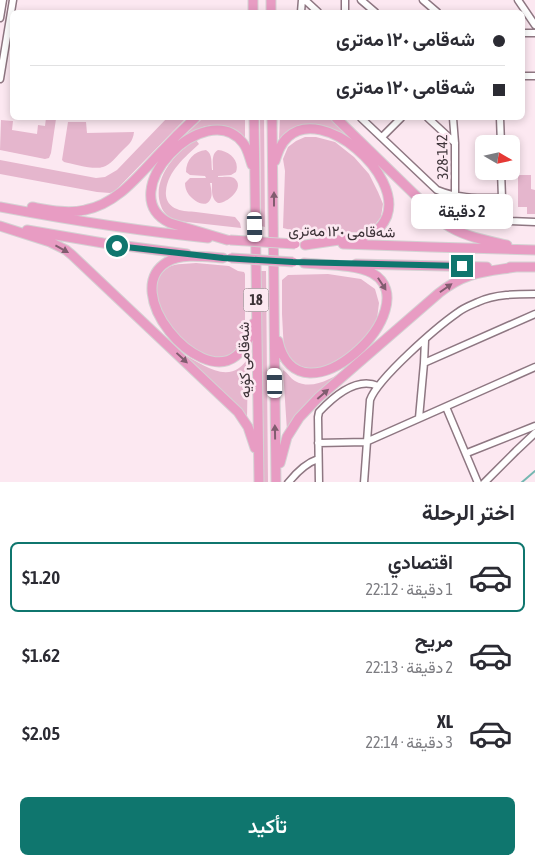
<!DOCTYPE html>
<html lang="ar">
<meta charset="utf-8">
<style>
:root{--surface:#fff;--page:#f2f2f3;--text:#2b2b33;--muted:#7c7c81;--line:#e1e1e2;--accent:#0f766e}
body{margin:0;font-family:"Asap Condensed",Vazirmatn,sans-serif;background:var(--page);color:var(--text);direction:rtl;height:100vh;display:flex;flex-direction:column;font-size:19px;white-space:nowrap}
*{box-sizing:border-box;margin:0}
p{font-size:16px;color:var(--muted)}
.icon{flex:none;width:28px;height:28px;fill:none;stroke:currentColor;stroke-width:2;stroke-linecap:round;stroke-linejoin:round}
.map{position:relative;height:482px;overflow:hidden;direction:ltr}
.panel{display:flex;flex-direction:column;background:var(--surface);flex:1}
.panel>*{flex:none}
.hud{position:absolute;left:10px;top:10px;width:515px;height:110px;border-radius:8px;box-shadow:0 2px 8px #0003;direction:rtl;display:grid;align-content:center;height:110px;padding:0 20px;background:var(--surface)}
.needle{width:32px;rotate:99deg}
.tools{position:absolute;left:475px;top:135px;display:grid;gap:10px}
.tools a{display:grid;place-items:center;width:45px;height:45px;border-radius:8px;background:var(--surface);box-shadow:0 2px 8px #0003;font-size:25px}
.end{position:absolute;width:22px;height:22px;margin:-11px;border:6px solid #0f766e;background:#fff;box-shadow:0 0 0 2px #fff}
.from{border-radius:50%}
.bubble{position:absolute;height:35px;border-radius:8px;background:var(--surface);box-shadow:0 2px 8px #0003;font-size:16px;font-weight:600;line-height:35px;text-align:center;direction:rtl}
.car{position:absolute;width:15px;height:30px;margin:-15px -8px;border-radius:6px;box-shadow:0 0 4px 1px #0007;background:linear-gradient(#fff 24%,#345 0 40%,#fff 0 76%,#345 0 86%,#fff 0)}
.hud b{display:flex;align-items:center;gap:18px;height:48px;font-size:19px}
.hud b+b{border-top:1px solid var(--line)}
.hud i{width:12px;height:12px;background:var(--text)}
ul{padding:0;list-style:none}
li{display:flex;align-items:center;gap:15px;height:70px;margin:0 10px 8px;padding:0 10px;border:2px solid transparent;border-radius:8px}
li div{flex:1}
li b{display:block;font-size:19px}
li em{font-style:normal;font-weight:600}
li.active{border-color:var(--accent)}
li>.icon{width:45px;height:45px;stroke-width:1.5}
h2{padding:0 20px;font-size:22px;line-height:60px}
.button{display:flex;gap:10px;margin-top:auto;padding:10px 20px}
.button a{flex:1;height:58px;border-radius:8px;background:var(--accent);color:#fff;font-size:20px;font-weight:600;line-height:58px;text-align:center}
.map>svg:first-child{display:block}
.green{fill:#e5b6cd}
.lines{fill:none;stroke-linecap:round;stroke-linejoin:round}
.stream{stroke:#75b7b1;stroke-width:2}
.minor-casing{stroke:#8e7782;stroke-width:9}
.highway-casing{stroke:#d4d2d3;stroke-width:11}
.minor{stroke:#fff;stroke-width:6}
.highway{stroke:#e89cc3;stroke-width:9}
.highway-bridge-casing{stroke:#d4d2d3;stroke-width:11;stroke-linecap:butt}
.highway-bridge{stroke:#e89cc3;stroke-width:9}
.oneway{fill:#815c6f}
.route{stroke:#0f766e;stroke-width:6}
.labels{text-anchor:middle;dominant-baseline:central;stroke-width:5;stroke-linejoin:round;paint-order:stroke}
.shield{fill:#fce8f1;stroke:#76696f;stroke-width:1}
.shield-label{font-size:14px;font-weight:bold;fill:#3c3237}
.street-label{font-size:15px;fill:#3c3237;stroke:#fce8f1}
</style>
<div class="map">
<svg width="535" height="483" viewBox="0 0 535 483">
<rect width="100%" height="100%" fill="#fce8f1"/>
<path class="green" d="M46,118L56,119L51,153L49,158L45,159L0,150L1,120L13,121L12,130L37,134L38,125L45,126Z
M167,118H186L115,191L110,193L97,192L0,174V160L96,178L105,177L117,170Z
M203,118H245V139C233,128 219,122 203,127C196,129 191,134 184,136Z
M260,118H264L265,227L261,226Z
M280,118H331L365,150L341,135L321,125H311L302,127L279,140Z
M68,122H86L87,133L134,132C133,142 128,145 121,152C116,157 110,165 103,167C94,170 73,164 64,162L62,160Z
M305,137H316L335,142L354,157L369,174L378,192L383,204L381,217L373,227L364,232L316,233L295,231L283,228L285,171L283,159L288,147L296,141Z
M196,140L199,144C185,157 168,171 166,191C165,199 169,206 177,209C183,212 190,211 196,212C209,214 222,215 235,217L240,223L241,228L178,221C170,219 163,213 161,206C151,180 175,152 196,140Z
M206,150C213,154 211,163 212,170H213C213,163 211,154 218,150C229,151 240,160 236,172L231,175L218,176V177C223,177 231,176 234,178C246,187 228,203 218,203C211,199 212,191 212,183H210C211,188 213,196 210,200C205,209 193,200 189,195C186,191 185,187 185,183L190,178H206L205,176L190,175L186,172C186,160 194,151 206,150Z
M518,175H531V189L535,190V214H527V207H518Z
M196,263L229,266L238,271L244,272L245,274V339L239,350C233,353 224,358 217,358C185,358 132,290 169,267C176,263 188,264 196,263Z
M261,271H266L268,483L264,482Z
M328,274L361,279L375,289L379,303L377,319L372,332L362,344L320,371L295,365L284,352L282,314V280L288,275Z
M185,355C200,363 222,380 239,368C242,366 245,362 248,359L247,419L230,398Z
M348,369L287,431L283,370C288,373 290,378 295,381C313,391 331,378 348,369Z"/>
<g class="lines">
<path class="stream" d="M521,483L535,471"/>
<g class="minor-casing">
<path id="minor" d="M305,0L318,12
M345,0V12
M361,0L375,12
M423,0L437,12
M518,0L535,25
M301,12L302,0
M0,18L3,0
M522,33H535
M522,76H535
M0,79L13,0
M361,118L437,190C459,199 479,198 502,198
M428,118L455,143
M453,118L455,143V196
M500,118L501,144
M382,137L401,118
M501,171L502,198L504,217L510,221L535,222
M425,340L424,363L535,314
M446,407L478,483
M419,418L424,363
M318,443L366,442L535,367
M467,453L535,426
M288,483C296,473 306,463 318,459
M319,483L318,417L319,412C333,397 356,376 378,386
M364,483L370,400C378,378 437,327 457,313C463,308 471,305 478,302C495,294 517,294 535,294
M484,483L516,451L535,433"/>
</g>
<g class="highway-casing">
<path id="highway" d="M253,0V12
M271,0V12
M254,118L259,483
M272,118L276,483
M336,118L445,224C464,237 486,240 507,245
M275,161C278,152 281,143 288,137C323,105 402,174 387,216C384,223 380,229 373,233C365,238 355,238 346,239C333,241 319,243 305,245
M0,207C69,220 138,231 208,238
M32,207C49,210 67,214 85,210C117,204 138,176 160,153C171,141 183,129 195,118
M0,226L50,242L66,250L72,255L238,412L248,427L255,448
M27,230L103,243L187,254
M227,240L170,223C110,194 206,95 243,143C248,149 249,157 252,165
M343,244L431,247L535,250
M223,258C206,257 182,253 167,262C119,291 198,386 236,356C246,348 250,335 254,323
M356,264L487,267
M510,267H535
M278,341C299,431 431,306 372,273C356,264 323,265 304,263
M280,463L287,437L299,418L318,398L439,293C465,272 484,272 516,267"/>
</g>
<use href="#minor" class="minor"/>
<use href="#highway" class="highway"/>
<g class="highway-bridge-casing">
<path id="highway-bridge" d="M230,240L295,244
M231,258L293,262"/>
</g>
<use href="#highway-bridge" class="highway-bridge"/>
</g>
<defs><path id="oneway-solid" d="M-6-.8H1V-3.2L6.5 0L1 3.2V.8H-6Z" transform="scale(1.25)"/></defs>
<g class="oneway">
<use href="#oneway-solid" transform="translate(274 199) rotate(-90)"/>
<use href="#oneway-solid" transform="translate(62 249) rotate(29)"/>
<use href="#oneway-solid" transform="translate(382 284) rotate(57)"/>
<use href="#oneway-solid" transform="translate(446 288) rotate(-35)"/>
<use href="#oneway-solid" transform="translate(182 358) rotate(43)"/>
<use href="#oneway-solid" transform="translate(323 394) rotate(-41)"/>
<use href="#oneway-solid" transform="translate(275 432) rotate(-91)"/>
</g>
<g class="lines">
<path class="route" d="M117,246L223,258L293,262L462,266"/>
</g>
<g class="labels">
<rect class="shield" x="243.5" y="288.5" width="25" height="23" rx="4"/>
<g class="shield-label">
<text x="256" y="300">18</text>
</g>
<g class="street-label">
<text transform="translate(442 157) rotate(-91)">328-142</text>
<text transform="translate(342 231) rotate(1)">شەقامی ١٢٠ مەتری</text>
<text transform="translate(244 360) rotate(-91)">شەقامی کۆیە</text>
</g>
</g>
</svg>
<div class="tools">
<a><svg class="needle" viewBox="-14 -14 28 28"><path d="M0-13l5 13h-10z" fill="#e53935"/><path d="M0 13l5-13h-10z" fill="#7c7c81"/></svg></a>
</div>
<i class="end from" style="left:117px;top:246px"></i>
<i class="end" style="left:462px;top:266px"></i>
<div class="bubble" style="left:411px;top:194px;width:102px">2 دقيقة</div>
<i class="car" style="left:255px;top:227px;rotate:179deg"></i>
<i class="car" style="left:275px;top:383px;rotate:359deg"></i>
<div class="hud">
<b><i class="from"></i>شەقامی ١٢٠ مەتری</b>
<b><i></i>شەقامی ١٢٠ مەتری</b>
</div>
</div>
<section class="panel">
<h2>اختر الرحلة</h2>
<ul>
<li class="active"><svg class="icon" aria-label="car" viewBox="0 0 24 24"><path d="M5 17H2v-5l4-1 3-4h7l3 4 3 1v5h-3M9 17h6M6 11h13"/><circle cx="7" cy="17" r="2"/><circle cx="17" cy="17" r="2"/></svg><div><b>اقتصادي</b><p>1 دقيقة · 22:12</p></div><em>$1.20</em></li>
<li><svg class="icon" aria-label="car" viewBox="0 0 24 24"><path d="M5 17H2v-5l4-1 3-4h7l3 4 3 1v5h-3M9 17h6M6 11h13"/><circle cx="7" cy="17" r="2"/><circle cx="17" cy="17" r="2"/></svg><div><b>مريح</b><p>2 دقيقة · 22:13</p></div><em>$1.62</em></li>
<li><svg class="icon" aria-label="car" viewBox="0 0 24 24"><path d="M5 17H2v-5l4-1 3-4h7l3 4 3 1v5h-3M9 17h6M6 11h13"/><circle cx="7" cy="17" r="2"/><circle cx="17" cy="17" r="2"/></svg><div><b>XL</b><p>3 دقيقة · 22:14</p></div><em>$2.05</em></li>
</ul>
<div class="button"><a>تأكيد</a></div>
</section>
